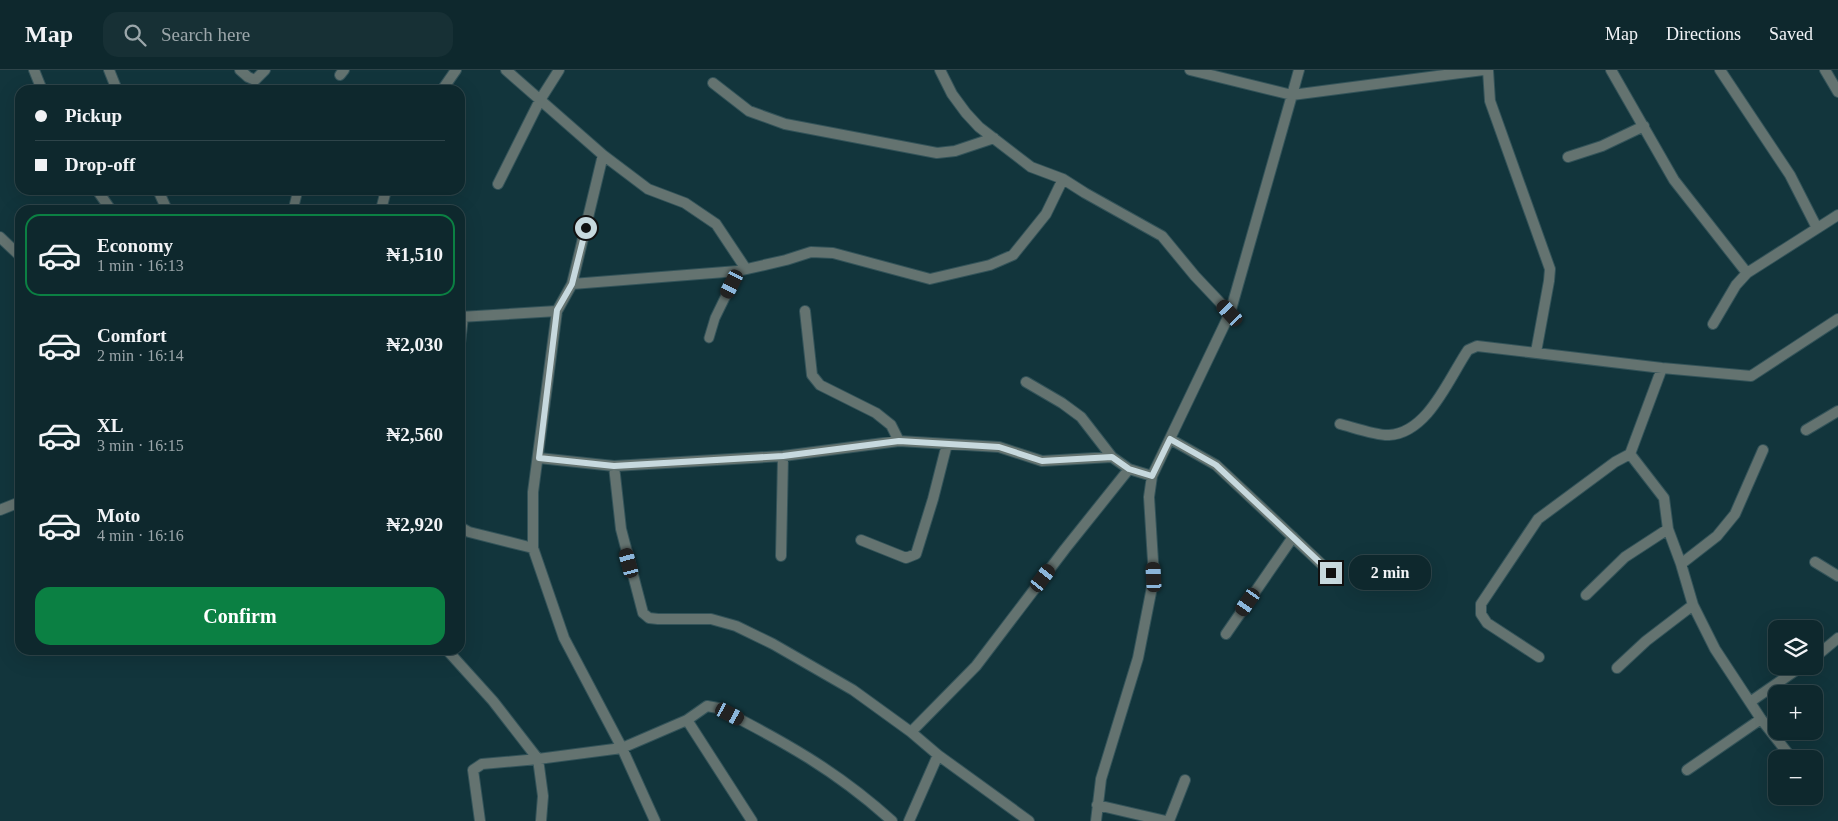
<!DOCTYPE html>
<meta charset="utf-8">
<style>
:root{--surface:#0e282d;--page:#173035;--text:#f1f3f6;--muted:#9ba6aa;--line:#2e4449;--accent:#0b8043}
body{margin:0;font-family:Georgia,serif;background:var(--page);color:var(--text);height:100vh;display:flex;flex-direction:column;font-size:19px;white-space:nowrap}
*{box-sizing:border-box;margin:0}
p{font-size:16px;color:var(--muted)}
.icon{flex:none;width:28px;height:28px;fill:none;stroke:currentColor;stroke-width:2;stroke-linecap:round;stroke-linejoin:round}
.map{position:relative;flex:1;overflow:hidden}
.side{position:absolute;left:15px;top:135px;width:450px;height:450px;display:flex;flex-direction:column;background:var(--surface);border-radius:15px;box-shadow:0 5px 20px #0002,0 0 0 1px var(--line)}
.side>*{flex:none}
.top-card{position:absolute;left:15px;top:15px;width:450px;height:110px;border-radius:15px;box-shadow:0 5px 20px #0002,0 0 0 1px var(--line);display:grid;align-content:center;height:110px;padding:0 20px;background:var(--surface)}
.buttons{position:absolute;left:1768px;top:550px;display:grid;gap:10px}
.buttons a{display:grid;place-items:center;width:55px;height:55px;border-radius:10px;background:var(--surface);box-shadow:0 5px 20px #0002,0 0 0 1px var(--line);font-size:25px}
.end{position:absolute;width:22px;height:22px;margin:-11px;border:6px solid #c7d9de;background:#111;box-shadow:0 0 0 2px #111}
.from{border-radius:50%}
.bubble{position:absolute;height:35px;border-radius:15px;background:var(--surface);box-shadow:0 5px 20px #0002,0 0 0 1px var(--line);font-size:16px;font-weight:800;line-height:35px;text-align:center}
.car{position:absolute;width:15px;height:30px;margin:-15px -8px;border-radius:6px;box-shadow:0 0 4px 1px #0007;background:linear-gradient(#222 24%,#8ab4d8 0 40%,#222 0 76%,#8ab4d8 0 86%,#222 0)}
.top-card b{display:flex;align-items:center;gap:18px;height:48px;font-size:19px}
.top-card b+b{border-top:1px solid var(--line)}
.top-card i{width:12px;height:12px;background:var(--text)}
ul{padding:9px 0 0;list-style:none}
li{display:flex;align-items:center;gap:15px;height:82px;margin:0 10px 8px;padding:0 10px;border:2px solid transparent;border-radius:15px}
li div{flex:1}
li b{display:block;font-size:19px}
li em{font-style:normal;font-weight:800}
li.current{border-color:var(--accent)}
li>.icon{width:45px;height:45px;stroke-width:1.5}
.cta{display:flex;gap:10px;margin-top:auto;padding:10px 20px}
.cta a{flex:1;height:58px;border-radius:15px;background:var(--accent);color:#fff;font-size:20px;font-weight:800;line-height:58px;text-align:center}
header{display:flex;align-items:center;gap:30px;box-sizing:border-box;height:70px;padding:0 25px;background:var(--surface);border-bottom:1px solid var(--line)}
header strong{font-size:24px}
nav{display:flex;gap:28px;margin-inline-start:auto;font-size:18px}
.search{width:350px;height:45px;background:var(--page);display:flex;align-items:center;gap:12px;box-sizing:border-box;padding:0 18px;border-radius:15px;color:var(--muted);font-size:19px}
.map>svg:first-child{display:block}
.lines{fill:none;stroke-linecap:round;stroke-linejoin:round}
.service-casing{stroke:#335359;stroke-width:11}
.minor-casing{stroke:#335359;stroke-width:12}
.service{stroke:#647370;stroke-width:9}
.minor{stroke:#647370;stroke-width:10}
.route{stroke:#c7d9de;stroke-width:6}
</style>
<header>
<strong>Map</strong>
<div class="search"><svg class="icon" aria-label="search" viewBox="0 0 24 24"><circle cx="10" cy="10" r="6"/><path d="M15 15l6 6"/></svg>Search here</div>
<nav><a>Map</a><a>Directions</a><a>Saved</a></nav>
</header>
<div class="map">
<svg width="1838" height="751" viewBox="0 0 1838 751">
<rect width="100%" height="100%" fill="#12353c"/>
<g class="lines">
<g class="service-casing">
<path id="service" d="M293,140L298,120
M709,268L715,248L738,201"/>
</g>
<g class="minor-casing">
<path id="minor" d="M34,0L42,20
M109,0L117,20
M240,0L248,7L255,10L265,0
M506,0L603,85L648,119L685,133L716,154L746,199
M940,0L952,24L966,43L979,57L1031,97L1063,109L1085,123L1162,166L1195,206L1230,243
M1190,0L1292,25L1299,0
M1488,0L1490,31L1550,199L1549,211L1536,282
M1611,0L1674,110L1747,203
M1720,0L1790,105L1817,158
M1825,0L1838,22
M340,5L344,0
M713,13L749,41L785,54L937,83L955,81L994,68
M442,20L456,0
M1568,87L1602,76L1644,56
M498,114L540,30L559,0
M97,120L111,140
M158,120L167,140
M381,140L386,120
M0,167L20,186
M572,214L603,85
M805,241L812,305L820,315L876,343L891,355L899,371
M460,247L557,241
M1713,254L1736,215L1747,203L1838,145
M460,273L463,247
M1026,312L1062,333L1081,347L1112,387
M1340,354C1352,357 1378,366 1389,365C1428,363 1449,308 1468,280L1477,276L1662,298L1751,306L1838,249
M1806,360L1838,341
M1170,369L1216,395L1331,503
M1630,384L1664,428L1668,459L1681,494L1693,535L1715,579L1761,649L1790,686
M539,388L614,396L783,386L899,371L999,377L1042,391L1112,387L1129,399L1152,406
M614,396L621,459L643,543L649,548L658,549H711L736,556L773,574L853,620L911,662L938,685L1029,751
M0,440L20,432
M460,457L469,462L533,478L564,568L622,678L538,689L543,726L541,751
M861,470L906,488L916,484L933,429L947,374
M533,478V422L557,241L572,214L738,201L786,190L811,182L833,183L930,209L990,195L1013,185L1046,144L1063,109
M781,486L783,386
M1815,492L1838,506
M1681,494L1717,466L1735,444L1763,380
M1586,525L1625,487L1668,459
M1226,564L1293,467
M447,580L493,631L538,689L482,694L473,700L480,751
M1539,587L1487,553L1481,544V534L1538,449L1615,392L1630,384L1662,298
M1814,588L1838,568
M1617,598L1646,571L1693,535
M1750,632L1802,596
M687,650L752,751
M911,662L976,596L1065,479L1129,399
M1687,700L1761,649
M1097,735L1166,751
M655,751L622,678L687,650L707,636L718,638C783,671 837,701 892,751
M909,751L938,685
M1096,751L1101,709L1138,588L1154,507L1149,427L1152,406L1230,243L1292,25L1483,0
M1169,751L1185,710"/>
</g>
<use href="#service" class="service"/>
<use href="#minor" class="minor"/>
</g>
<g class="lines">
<path class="route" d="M586,158L572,214L557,240L539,388L614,396L783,386L899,371L999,377L1042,391L1112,387L1129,399L1152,406L1170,369L1216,395L1331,503"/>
</g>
</svg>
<div class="buttons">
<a><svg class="icon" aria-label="layers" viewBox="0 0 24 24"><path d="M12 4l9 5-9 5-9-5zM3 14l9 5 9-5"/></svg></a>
<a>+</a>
<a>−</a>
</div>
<i class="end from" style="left:586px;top:158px"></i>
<i class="end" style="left:1331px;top:503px"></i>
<div class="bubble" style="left:1349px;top:485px;width:82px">2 min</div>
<i class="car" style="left:732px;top:214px;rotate:207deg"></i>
<i class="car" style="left:1230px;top:243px;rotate:317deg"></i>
<i class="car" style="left:629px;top:493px;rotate:345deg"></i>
<i class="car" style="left:1154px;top:507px;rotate:357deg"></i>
<i class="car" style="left:1043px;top:508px;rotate:37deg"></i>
<i class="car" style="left:1248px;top:532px;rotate:215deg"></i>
<i class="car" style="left:730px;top:644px;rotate:118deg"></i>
<div class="top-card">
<b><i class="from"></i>Pickup</b>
<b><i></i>Drop-off</b>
</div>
<section class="side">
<ul>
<li class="current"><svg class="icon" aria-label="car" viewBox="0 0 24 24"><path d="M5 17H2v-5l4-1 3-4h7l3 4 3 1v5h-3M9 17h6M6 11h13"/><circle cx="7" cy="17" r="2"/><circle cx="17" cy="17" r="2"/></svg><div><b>Economy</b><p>1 min · 16:13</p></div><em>₦1,510</em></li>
<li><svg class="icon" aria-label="car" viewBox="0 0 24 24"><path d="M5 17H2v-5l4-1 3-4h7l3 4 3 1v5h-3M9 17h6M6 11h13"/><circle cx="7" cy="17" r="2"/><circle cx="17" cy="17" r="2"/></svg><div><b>Comfort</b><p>2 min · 16:14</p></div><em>₦2,030</em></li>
<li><svg class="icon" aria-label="car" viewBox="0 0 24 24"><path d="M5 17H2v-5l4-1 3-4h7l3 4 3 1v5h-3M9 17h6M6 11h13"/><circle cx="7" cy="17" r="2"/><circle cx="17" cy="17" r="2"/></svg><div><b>XL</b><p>3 min · 16:15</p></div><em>₦2,560</em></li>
<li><svg class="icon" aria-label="car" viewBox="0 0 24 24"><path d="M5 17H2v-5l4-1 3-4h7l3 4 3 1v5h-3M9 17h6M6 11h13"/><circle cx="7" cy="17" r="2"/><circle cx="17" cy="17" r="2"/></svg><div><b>Moto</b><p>4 min · 16:16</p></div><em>₦2,920</em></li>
</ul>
<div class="cta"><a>Confirm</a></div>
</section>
</div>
